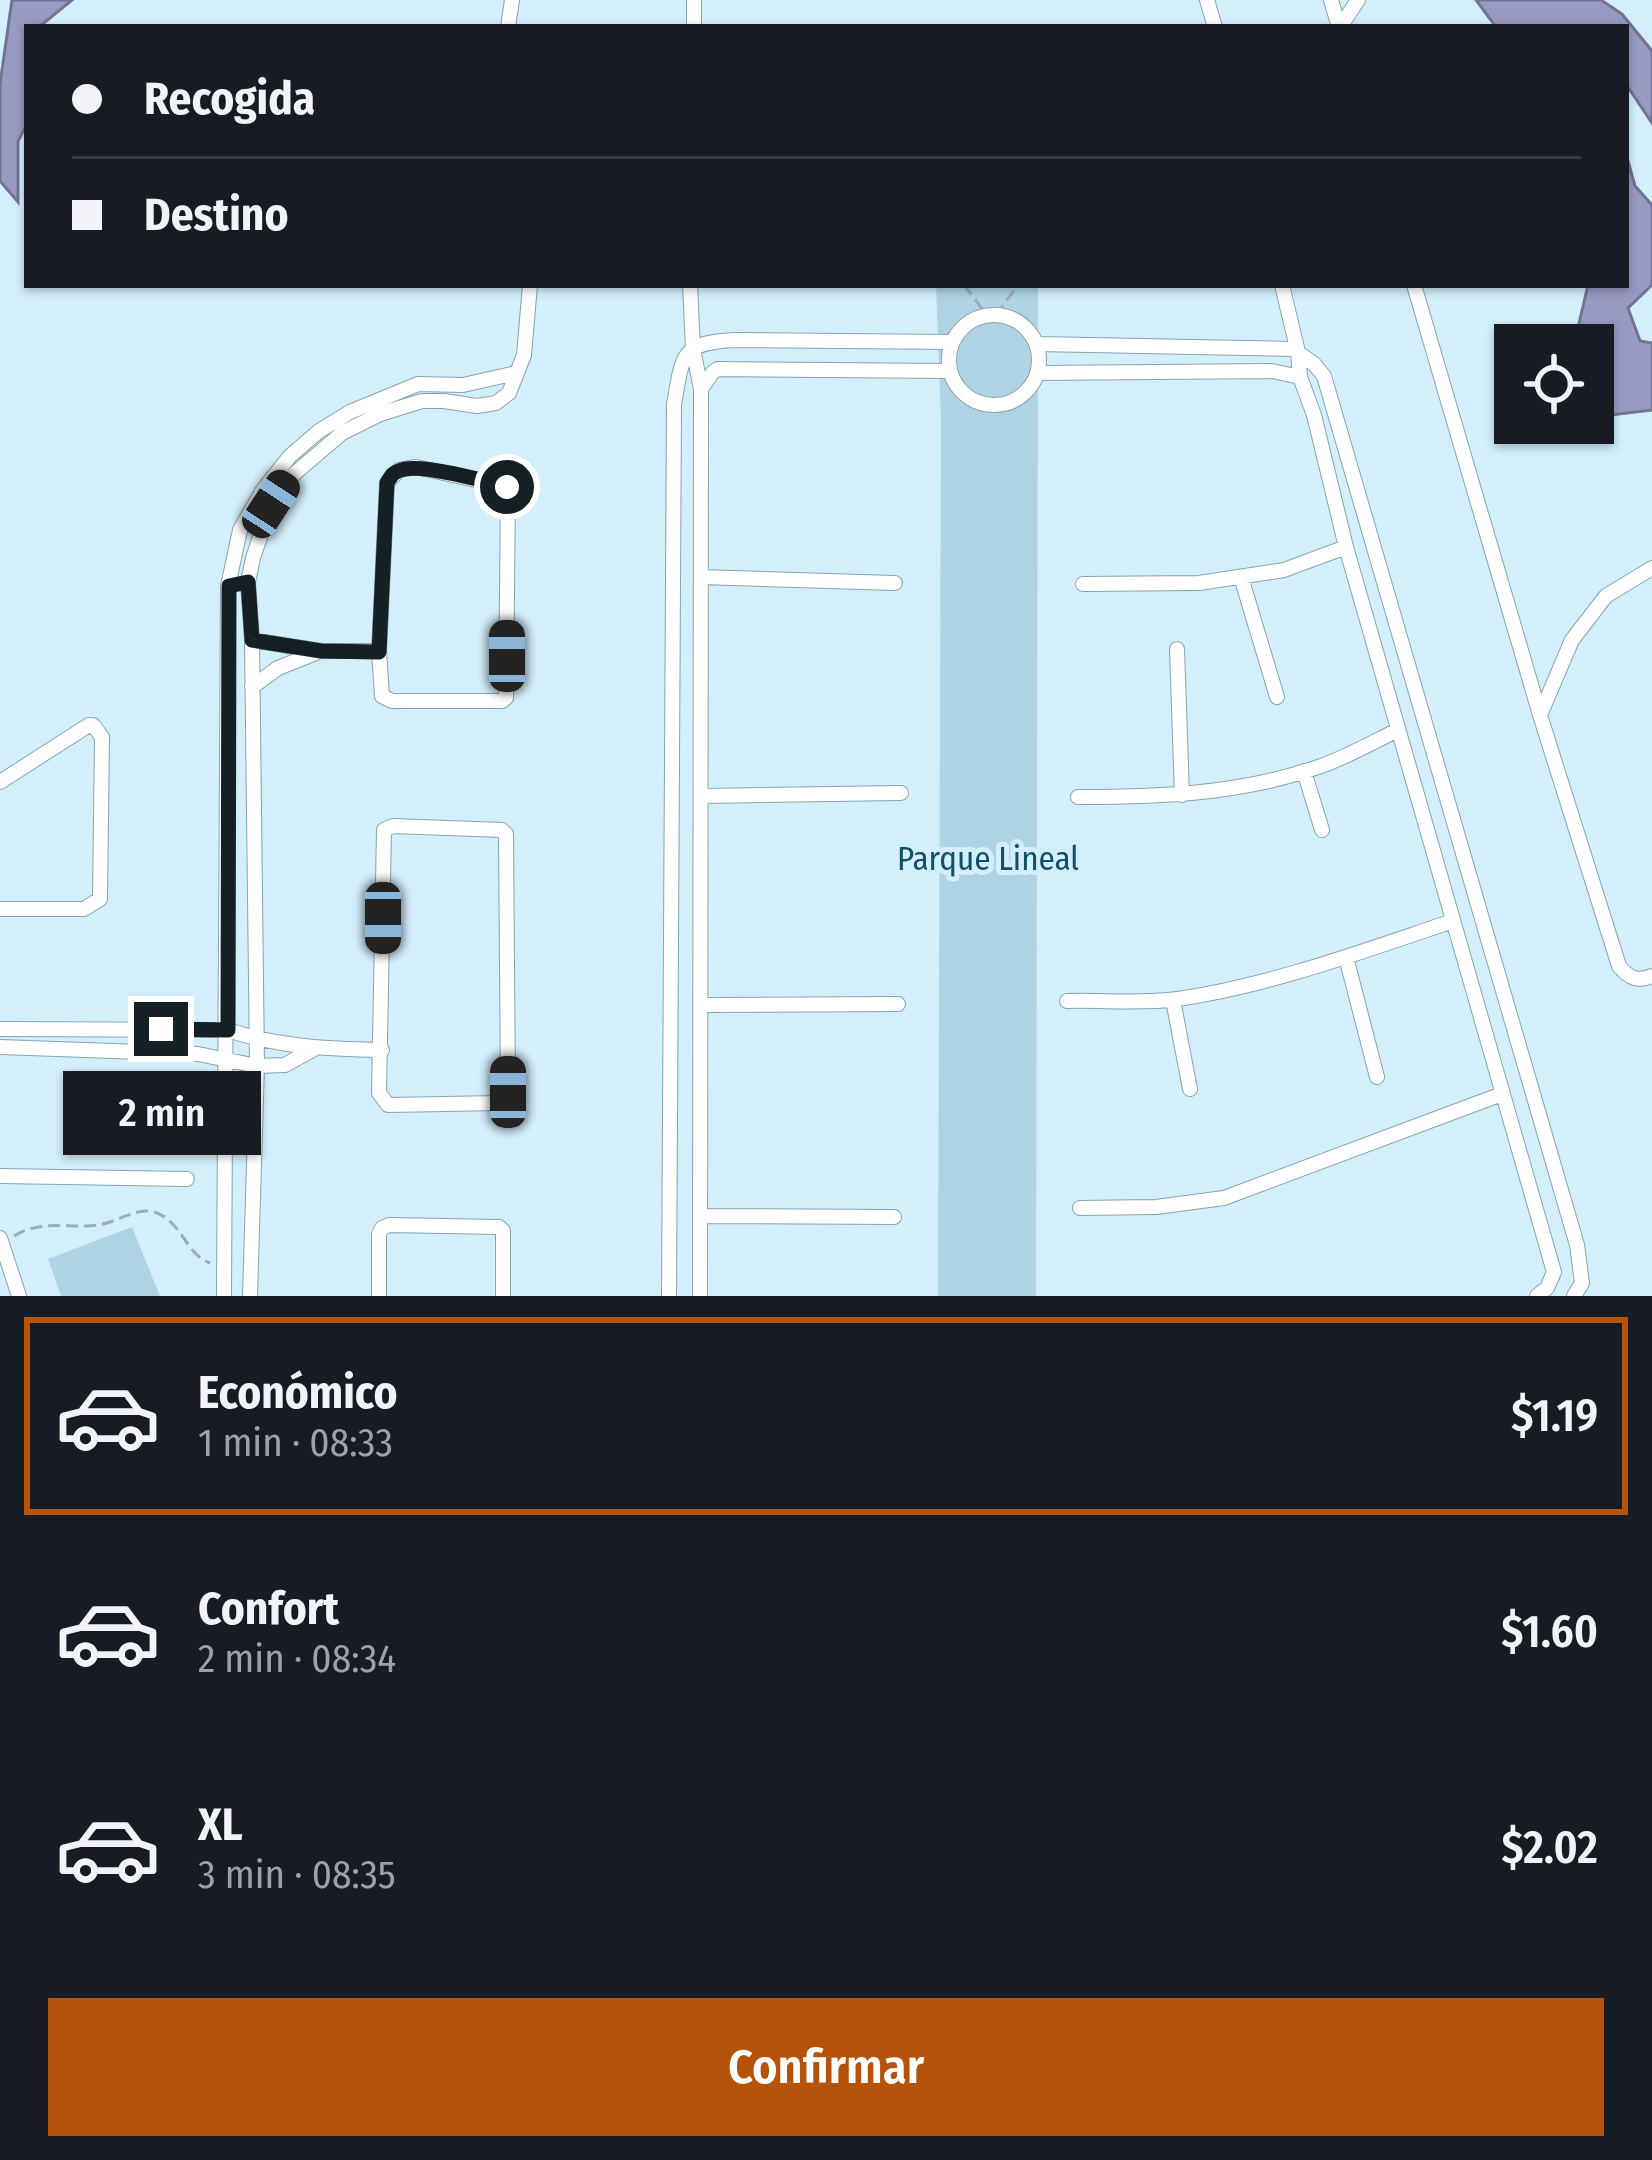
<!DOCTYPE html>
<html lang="es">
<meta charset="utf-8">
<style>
:root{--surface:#171b24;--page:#242831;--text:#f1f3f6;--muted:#9ea1a6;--line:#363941;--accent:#b45309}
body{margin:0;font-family:"Fira Sans Condensed",sans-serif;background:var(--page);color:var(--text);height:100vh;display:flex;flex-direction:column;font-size:45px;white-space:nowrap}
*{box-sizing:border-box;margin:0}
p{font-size:39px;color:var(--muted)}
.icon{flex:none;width:66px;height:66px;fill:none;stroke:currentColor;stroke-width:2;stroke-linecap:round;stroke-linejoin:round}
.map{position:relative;height:1296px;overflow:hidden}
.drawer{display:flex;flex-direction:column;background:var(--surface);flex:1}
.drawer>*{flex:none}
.guide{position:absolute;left:24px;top:24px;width:1605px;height:264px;border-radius:0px;box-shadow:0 3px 9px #0004;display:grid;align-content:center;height:264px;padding:0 48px;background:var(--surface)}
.buttons{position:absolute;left:1494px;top:324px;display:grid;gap:24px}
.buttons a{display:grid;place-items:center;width:120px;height:120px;border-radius:0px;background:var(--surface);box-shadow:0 3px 9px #0004;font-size:60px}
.end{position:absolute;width:54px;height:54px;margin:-27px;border:15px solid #152024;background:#fff;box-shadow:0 0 0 6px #fff}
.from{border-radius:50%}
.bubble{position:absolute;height:84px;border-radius:0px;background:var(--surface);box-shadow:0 3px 9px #0004;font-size:39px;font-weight:600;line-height:84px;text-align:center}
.car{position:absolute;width:36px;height:72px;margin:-36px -18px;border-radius:15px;box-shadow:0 0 9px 3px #0007;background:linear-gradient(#222 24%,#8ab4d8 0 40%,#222 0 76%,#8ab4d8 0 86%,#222 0)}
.guide b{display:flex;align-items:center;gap:42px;height:114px;font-size:45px}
.guide b+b{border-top:3px solid var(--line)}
.guide i{width:30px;height:30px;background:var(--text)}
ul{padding:21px 0 0;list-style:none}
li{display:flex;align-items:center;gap:36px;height:198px;margin:0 24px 18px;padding:0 24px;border:6px solid transparent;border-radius:0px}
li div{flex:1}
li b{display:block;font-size:45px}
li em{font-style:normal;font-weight:600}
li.active{border-color:var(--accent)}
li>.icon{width:108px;height:108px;stroke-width:1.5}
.button{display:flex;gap:24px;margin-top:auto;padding:24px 48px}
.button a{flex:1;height:138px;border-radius:0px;background:var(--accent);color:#fff;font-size:48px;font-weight:600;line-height:138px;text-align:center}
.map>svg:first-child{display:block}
.green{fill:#afd4e4}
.water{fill:#989ac2;stroke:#717593;stroke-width:3}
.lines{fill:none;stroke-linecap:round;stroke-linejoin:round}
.street-casing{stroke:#88a3af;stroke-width:16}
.path{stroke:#99afba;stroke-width:3;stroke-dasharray:12 6;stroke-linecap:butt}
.street{stroke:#fff;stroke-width:14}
.route{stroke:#152024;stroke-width:15}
.labels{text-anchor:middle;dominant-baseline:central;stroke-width:10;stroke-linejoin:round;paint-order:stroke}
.park-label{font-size:33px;fill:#125067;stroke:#d3effc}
</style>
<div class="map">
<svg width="1652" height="1296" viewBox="0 0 1652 1296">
<rect width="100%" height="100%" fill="#d3effc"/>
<path class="green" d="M936,285H1038L1036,1296H938L941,420Z
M132,1227L160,1296H61L48,1259Z"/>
<path class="water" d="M12,0H72L39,27H27V124L18,141V202L0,181V84Z
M1476,0H1601L1622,14L1652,51V123L1626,84V27H1496Z
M1626,154L1635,186L1652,205V285L1628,308L1640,341L1652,343V410L1593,417V345H1574L1588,285H1626Z"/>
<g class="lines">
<g class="street-casing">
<path id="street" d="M1207,0L1215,27
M1331,0L1339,27
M508,27L512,0
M694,27V0
M1340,27L1358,0
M690,285L693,349L701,389
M1282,285L1298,352L1300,377
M1414,285L1540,715L1619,966C1629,978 1637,982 1652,976
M949 360a45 45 0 1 1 90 0a45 45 0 1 1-90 0Z
M1037,344L1293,349L1314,364L1324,376L1577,1245L1582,1283L1574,1296
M1038,373L1272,371L1300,377L1314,415L1346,547L1554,1272L1547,1288L1537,1296
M416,467L508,487L506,698L502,701H392L382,696L379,651L387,483L399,470Z
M701,577L895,583
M1241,577L1277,697
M1083,584L1199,583L1284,570L1346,547
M252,640L321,651H379
M1177,649L1182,795
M252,687L278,668L316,653
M1540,715L1572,640L1606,596L1652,568
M1304,771L1322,830
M0,782L89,725H93L102,737L100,899L84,909H0
M701,796L901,793
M1078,797C1161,797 1242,794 1321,766C1347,757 1373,742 1398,730
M393,826L502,830L506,834L508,1092L501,1103L388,1105L379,1093L384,830Z
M1346,957L1377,1077
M1173,1000L1190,1089
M1067,1001C1104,1000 1142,1004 1178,999C1272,985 1363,951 1453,921
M701,1005L898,1004
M0,1029L228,1030C278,1047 330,1049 382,1050
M0,1047L198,1054L257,1066L285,1065L314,1049
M0,1176L187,1179
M1080,1208L1156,1207L1224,1198L1502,1094
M700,1216L894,1217
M0,1238L19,1296
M224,1296L228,586L240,530L263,490L290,456L319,431L350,412L418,384L463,385L516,373
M250,1296L257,1066L252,640L248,582L253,558L271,504L287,480L342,433L380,414L422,401H444L477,406L496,403L509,393L524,355L530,285
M379,1296V1234L382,1228L389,1225L499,1227L503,1231V1296
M669,1296L674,404C683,355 680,343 734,340L952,342
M700,1296L701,389L713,372L718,369L950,371"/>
</g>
<path class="path" d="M964,285L987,315
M996,315L1018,285
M14,1236C42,1219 68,1229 98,1225C120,1222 142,1202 163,1216C183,1228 188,1255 210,1263"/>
<use href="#street" class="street"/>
</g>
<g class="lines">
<path class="route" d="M161,1029L228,1030L229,586L248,582L252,640L321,651L379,652L387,483C392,475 392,473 401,470C419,463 487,481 507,487"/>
</g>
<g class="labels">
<g class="park-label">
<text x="988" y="859">Parque Lineal</text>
</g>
</g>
</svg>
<div class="buttons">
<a><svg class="icon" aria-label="locate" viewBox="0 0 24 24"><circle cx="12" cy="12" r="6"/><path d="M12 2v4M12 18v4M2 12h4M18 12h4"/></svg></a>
</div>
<i class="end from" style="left:507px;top:487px"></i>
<i class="end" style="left:161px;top:1029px"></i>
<div class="bubble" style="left:63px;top:1071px;width:198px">2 min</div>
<i class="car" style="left:271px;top:504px;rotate:33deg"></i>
<i class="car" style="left:507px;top:656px;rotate:0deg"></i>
<i class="car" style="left:383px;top:918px;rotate:180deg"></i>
<i class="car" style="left:508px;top:1092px;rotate:0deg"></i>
<div class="guide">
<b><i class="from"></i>Recogida</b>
<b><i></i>Destino</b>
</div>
</div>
<section class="drawer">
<ul>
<li class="active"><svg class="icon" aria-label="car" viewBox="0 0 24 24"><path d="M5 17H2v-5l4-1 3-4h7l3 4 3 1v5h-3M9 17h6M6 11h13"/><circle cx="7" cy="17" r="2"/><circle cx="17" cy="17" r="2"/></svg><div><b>Económico</b><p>1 min · 08:33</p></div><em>$1.19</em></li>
<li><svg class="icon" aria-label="car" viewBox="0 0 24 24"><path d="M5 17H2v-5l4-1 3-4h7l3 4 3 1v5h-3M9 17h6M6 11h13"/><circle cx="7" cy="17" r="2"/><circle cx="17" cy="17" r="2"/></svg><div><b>Confort</b><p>2 min · 08:34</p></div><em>$1.60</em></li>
<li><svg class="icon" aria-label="car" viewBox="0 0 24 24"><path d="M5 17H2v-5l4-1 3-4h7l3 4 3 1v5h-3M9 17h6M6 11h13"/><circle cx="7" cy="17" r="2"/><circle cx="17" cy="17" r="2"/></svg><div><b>XL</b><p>3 min · 08:35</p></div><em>$2.02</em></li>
</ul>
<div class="button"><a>Confirmar</a></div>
</section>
